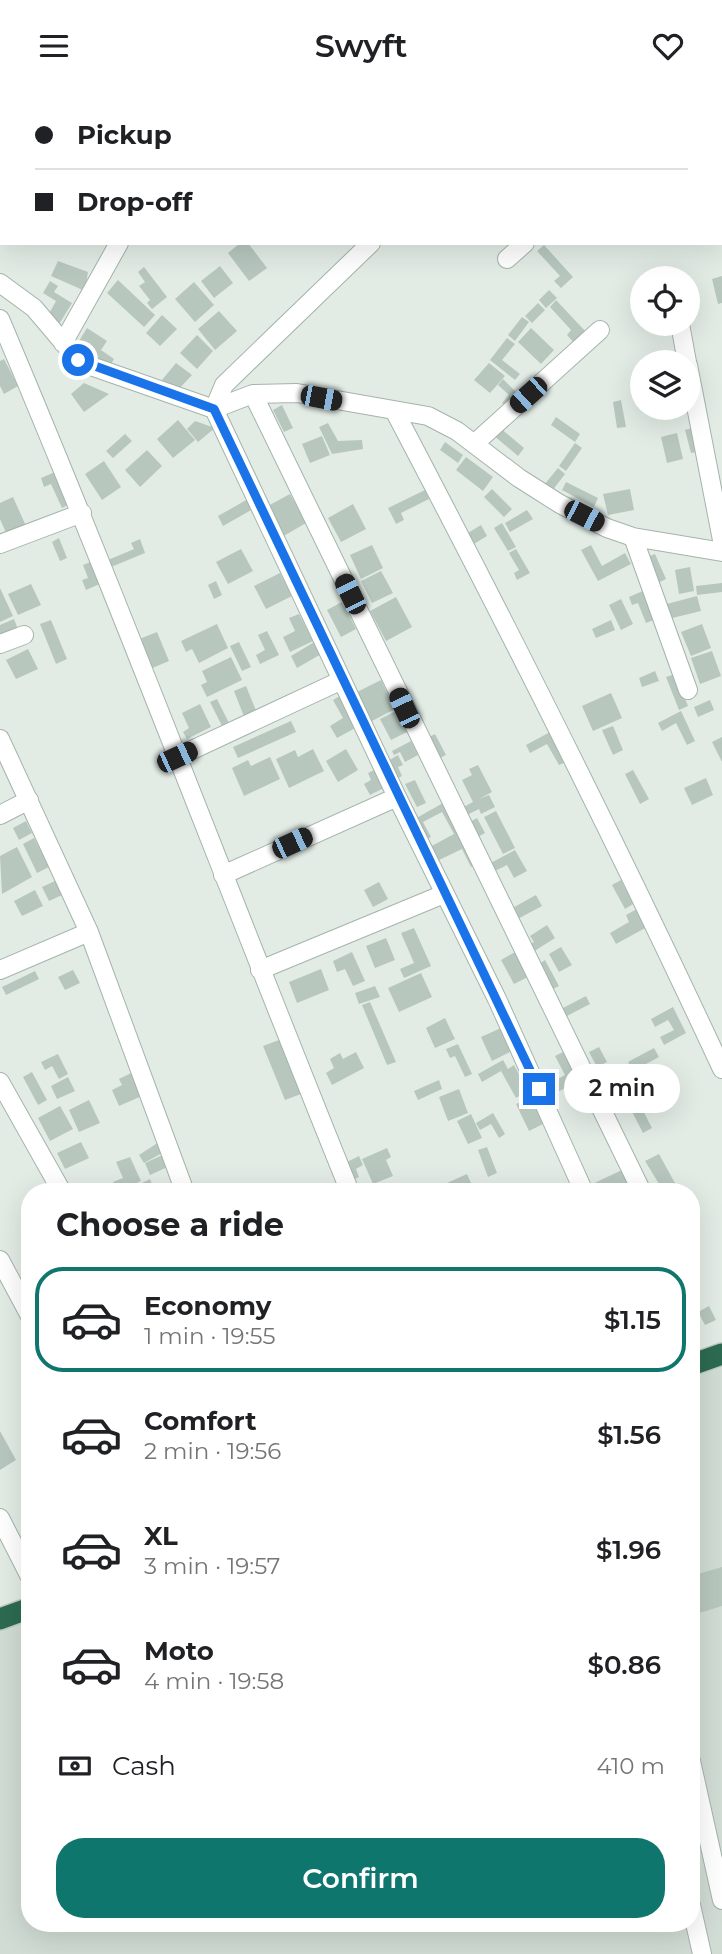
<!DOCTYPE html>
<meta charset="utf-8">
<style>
:root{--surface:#fff;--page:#f2f2f2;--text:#202124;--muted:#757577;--line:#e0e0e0;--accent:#0f766e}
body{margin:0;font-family:Montserrat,sans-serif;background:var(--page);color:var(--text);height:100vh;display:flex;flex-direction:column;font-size:26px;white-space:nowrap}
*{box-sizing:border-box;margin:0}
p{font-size:23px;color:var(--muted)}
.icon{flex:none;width:38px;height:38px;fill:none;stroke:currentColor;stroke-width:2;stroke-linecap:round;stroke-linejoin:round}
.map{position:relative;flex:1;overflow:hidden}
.panel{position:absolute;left:21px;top:1092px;width:679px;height:749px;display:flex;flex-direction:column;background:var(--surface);border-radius:28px;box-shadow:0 7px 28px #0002}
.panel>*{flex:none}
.hud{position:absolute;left:0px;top:0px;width:723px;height:154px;box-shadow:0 7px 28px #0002;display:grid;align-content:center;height:154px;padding:0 35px;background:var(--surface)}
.buttons{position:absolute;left:630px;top:175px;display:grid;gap:14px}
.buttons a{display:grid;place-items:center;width:70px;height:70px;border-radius:50%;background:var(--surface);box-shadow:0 7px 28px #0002;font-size:35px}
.end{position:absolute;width:32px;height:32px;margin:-16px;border:9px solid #1a73e8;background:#fff;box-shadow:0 0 0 4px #fff}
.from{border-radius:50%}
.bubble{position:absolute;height:49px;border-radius:24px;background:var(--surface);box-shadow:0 7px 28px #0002;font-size:23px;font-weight:600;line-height:49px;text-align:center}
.car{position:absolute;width:21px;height:42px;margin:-21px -10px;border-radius:9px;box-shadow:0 0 5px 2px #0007;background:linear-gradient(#222 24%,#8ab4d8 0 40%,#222 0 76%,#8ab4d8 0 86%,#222 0)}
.hud b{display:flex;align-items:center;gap:24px;height:66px;font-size:26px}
.hud b+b{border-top:2px solid var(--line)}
.hud i{width:18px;height:18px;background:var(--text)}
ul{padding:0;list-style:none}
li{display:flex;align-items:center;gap:21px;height:105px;margin:0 14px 10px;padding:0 21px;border:4px solid transparent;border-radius:28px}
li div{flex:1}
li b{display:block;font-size:26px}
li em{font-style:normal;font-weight:600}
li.on{border-color:var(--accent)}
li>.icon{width:63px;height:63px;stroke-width:1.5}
h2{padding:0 35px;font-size:32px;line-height:84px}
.pay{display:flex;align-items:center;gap:18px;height:77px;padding:0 35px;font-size:26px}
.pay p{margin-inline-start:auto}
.cta{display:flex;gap:14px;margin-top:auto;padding:14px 35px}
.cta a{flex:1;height:80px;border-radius:28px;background:var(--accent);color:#fff;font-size:28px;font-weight:600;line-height:80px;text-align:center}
header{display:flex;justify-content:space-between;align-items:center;height:91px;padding:0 35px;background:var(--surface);font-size:32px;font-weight:600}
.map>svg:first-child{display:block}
.built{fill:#d0dcd4}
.building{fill:#b7c7be}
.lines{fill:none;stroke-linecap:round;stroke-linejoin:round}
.minor-casing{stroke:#a4b4ab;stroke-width:20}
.highway-casing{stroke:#c1c9c5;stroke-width:24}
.minor{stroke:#fff;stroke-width:18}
.highway{stroke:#2c6b51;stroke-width:21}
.route{stroke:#1a73e8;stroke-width:9}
</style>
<header><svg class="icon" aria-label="menu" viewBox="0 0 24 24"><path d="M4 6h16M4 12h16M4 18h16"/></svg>Swyft<svg class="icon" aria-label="heart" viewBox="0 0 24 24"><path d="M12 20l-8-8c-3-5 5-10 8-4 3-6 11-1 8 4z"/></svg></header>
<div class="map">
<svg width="722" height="1863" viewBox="0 0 722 1863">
<rect width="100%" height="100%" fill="#e2ece5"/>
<path class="built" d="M722,1263V1863H0V1528L30,1517V1832H691V1274Z"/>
<path class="building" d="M240,152H248L267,177L249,190L228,162Z
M544,154L573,186L561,197L554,190L560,185L537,160Z
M58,170L88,181L85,200L51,185Z
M220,175L233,192L214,207L201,190Z
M144,176L167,206L152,218L147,212L150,209L139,195L145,191L138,181Z
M722,185V212L718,213L712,188Z
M118,189L155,224L144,236L107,202Z
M50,190L58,195L54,201L72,212L58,235L46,228L56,210L43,202Z
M194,191L214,214L195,231L175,208Z
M549,199L557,207L546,217L539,209Z
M556,209L587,242L575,253L567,244L571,239L550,216Z
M538,212L545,219L532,232L525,225Z
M219,220L237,240L215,259L198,238Z
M162,224L177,238L160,255L146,242Z
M522,226L529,231L515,250L508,244Z
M87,237L107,250L101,259L114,268L107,280L74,258Z
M531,237L554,259L541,273L518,251Z
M197,244L213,260L197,278L180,262Z
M507,247L515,253L502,269L520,283L515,289L490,269Z
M4,268L18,295L4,303L0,295V270Z
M176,272L192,284L177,300L162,289Z
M489,272L505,285L490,302L474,289Z
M503,288L520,305L508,318L502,312L509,304L498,294Z
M84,292L109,303L84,321L71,303Z
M621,309L626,336L617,337L613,311Z
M282,314L293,337L284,341L273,319Z
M556,326L580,343L575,351L551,334Z
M178,329L195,349L173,367L157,348Z
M195,330L215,337L198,351L187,338Z
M328,332L338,350L362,349L363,358L332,363L319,336Z
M499,336L524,357L518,365L493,344Z
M696,336L702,360L691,362L685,339Z
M677,342L683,368L667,372L661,346Z
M125,343L132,350L113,367L106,360Z
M322,345L330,364L310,372L302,353Z
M445,351L463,364L458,372L440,359Z
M575,352L582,357L566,380L559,375Z
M147,359L162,375L140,396L125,379Z
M466,366L493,386L483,400L456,379Z
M104,370L121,396L102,409L85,383Z
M558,377L565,383L552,400L544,394Z
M55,381L70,413L62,417L51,393L44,396L41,387Z
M566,391L598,407L594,416L562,399Z
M492,398L512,418L504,426L484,406Z
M630,398L634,419L608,424L603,403Z
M425,399L429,408L401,422L404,429L396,433L388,417Z
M290,403L306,432L282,446L266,416Z
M13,406L26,435L7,444L0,428V412Z
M248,408L253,418L223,435L218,425Z
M353,413L366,438L341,451L328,427Z
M527,419L533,428L510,441L505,432Z
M502,432L516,456L508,460L494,437Z
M481,434L487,445L469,456L463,445Z
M59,447L67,467L60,470L52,451Z
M140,448L145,462L111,476L108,469L134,458L131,452Z
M372,454L383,477L361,488L350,464Z
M591,454L602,475L625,462L631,473L598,490L581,459Z
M241,458L253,480L228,493L216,471Z
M516,458L530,482L517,489L514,482L519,479L509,462Z
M655,463L666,488L658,492L647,466Z
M93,470L102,492L86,499L82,489L88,487L83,474Z
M690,476L694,500L679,503L675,479Z
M381,480L393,502L372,512L361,490Z
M280,482L292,505L266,518L254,495Z
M216,490L222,504L214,508L208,494Z
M722,492V501L697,504L696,495Z
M31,493L41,514L18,524L8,503Z
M0,497L13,525L0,531Z
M645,499L656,528L646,532L638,512L632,514L629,506Z
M697,505L701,520L668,528L663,514Z
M396,506L412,536L386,550L370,520Z
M621,508L633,533L621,539L609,514Z
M342,511L356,538L341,546L327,519Z
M299,523L313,550L290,561L283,546L295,540L289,527Z
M14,528L19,541L0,548V534Z
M51,529L67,568L56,573L40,533Z
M611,529L615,539L596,547L592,538Z
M217,533L228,557L199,572L192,558L186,561L181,550Z
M702,533L711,557L691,565L681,541Z
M267,540L279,564L260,573L256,564L265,559L258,544Z
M157,541L169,570L150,578L137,549Z
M316,550L323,562L297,577L291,565Z
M239,551L251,576L242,580L230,555Z
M28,558L38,578L16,588L6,569Z
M712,560L721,585L700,593L691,567Z
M231,566L242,589L207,606L201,594L207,591L202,580Z
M655,580L659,590L642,596L639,587Z
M675,583L688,615L679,619L666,586Z
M381,589L395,618L372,630L357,601Z
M246,595L257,622L245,628L234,600Z
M611,602L622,627L593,640L582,615Z
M340,605L357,636L337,647L330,635L343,627L333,609Z
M217,608L230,634L223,637L210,611Z
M710,609L714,619L698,626L694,616Z
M200,613L211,636L187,648L183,641L189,637L182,622Z
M396,620L407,641L391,649L380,628Z
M681,620L695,650L687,654L676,632L662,640L658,632Z
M291,630L296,641L238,667L233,656Z
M613,635L623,659L613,664L602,639Z
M552,640L568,670L559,674L547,653L530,662L526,654Z
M435,643L446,664L438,668L427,647Z
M722,646V671L712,651Z
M411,650L418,664L405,671L400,661L394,664L392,660Z
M313,658L324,680L289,697L276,668L295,659L298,666Z
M346,658L358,679L338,691L326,670Z
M398,664L403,674L398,676L402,685L393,690L383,673Z
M270,666L280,688L244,705L232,677L248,669L251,675Z
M478,674L492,701L479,708L489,704L495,716L481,723L479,718L461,727L458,719L473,711L462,689L472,684L469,678Z
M376,678L386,696L370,704L364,693L371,689L368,682Z
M633,679L649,708L640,713L625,683Z
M706,687L713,704L692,714L684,697Z
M415,689L426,712L417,716L405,693Z
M443,712L476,773L471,776L462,758L435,771L428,757L454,743L442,721L423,731L431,746L424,749L413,729Z
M496,720L515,757L503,763L484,726Z
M477,727L485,742L478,746L470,731Z
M26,730L32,742L19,749L13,737Z
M34,747L49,776L37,782L23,753Z
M17,756L32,786L2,803L0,765Z
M515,759L527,780L514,787L507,774L489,783L485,775Z
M621,789L633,813L625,818L612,794Z
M55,790L62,804L49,810L42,796Z
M379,791L388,808L373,816L364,799Z
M35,799L43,815L22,825L14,810Z
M536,804L542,815L512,831L507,820Z
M637,818L647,836L616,853L610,842L629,831L626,824Z
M547,834L555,847L533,861L529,854L534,851L530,845Z
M414,837L431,875L404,887L400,878L414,872L401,842Z
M386,847L395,869L375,877L366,855Z
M561,856L572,874L559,881L549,863Z
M352,861L365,890L353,895L345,878L337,881L333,870Z
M515,861L528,886L514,893L501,869Z
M545,869L559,895L553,898L539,873Z
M321,878L329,899L297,912L289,891Z
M73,879L80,892L65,899L58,886Z
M35,880L39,888L6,904L2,896Z
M421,882L432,906L399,921L388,897Z
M375,895L380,906L359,913L355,902Z
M586,905L590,913L565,926L561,918Z
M370,911L396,971L387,974L362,914Z
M673,916L686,942L664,954L660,946L674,939L668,929L655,936L651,928Z
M445,927L455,948L435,957L426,937Z
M501,937L512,960L492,970L481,946Z
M279,949L301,1003L285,1009L263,955Z
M458,953L472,983L465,986L455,965L450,967L446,958Z
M599,956L607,971L597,976L589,961Z
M654,957L659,966L633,980L628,971Z
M356,961L364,977L332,994L326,982L334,977L330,968L340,962L343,968Z
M563,961L578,990L545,1008L540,998L565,984L555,965Z
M58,963L68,983L59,988L52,975L45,979L41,971Z
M503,969L508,978L514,974L528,1000L516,1007L501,980L482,991L478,983Z
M32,981L47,1009L38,1014L23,986Z
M131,982L142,1005L119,1015L112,999L122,994L119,988Z
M68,986L75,1000L57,1008L51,995Z
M439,989L442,998L418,1009L414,1000Z
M459,998L468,1022L448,1030L439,1006Z
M635,1004L652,1037L643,1042L626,1009Z
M533,1005L545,1032L529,1040L516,1013Z
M89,1009L100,1032L79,1041L69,1019Z
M60,1015L73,1038L50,1050L38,1027Z
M493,1022L505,1043L499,1047L491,1033L480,1039L476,1032Z
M471,1023L482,1047L468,1053L457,1030Z
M81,1051L89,1067L65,1078L57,1062Z
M159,1051L164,1061L144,1072L139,1064Z
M487,1056L497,1082L488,1086L478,1059Z
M387,1057L391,1066L386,1069L393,1085L373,1093L362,1068Z
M167,1062L172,1074L150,1084L145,1072Z
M659,1063L676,1094L664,1101L645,1070Z
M359,1065L363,1074L356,1078L359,1086L351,1090L343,1073Z
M130,1066L141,1090L118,1101L113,1091L123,1087L116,1071Z
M622,1079L631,1101H620L616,1093L599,1101H590L588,1095Z
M467,1083L471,1092L450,1100L447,1092Z
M150,1088L154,1098L133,1101L131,1097Z
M709,1215L716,1229L705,1234L698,1221Z
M0,1340L16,1369L0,1379Z
M722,1476V1515L696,1523L691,1507V1485Z"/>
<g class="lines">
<g class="minor-casing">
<path id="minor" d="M306,0L307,2
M538,2L539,0
M721,15L722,14
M371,152L224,294L214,318L397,706
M507,168L525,152
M0,192L34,217L78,269L88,274L214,318L253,303L297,302L428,325L457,340L519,387L560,413L607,437L633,446L722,461
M0,228C122,516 232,810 350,1101
M680,233L687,271
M63,252L119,152
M688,274L722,449
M253,303L642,1101
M395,321C509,538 619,756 722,978
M474,353L600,239
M633,446L688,599
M0,453L82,422
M0,553L24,544
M0,648L89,841L185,1101
M177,666L342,589
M0,724L29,709
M223,784L397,706L497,908L584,1101
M0,879L89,841
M260,879L444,803
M0,991L62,1101
M0,1169L30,1225
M0,1427L30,1486
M691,1670L722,1809
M691,1814L702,1863"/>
</g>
<g class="highway-casing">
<path id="highway" d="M691,1274L722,1263
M0,1528L30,1517"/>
</g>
<use href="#minor" class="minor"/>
<use href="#highway" class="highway"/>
</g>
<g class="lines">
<path class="route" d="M78,269L214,318L539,998"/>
</g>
</svg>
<div class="buttons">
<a><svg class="icon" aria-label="locate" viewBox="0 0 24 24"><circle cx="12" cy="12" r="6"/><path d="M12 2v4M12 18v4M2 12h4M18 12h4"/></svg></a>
<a><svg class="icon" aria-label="layers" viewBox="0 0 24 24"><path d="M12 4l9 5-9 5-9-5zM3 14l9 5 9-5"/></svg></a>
</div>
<i class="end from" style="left:78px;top:269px"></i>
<i class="end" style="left:539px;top:998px"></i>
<div class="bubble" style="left:564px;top:973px;width:116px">2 min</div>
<i class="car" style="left:528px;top:304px;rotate:228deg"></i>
<i class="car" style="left:321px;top:307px;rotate:101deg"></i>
<i class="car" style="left:584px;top:425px;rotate:117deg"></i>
<i class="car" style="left:350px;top:503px;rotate:334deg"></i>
<i class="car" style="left:404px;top:617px;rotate:335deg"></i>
<i class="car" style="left:177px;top:666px;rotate:65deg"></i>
<i class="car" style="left:292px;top:752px;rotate:65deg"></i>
<div class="hud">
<b><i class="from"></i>Pickup</b>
<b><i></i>Drop-off</b>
</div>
<section class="panel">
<h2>Choose a ride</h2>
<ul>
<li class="on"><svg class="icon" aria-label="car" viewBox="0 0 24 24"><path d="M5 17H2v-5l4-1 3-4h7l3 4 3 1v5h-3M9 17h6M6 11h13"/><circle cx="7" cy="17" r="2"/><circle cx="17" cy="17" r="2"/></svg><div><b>Economy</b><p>1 min · 19:55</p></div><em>$1.15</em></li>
<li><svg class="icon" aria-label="car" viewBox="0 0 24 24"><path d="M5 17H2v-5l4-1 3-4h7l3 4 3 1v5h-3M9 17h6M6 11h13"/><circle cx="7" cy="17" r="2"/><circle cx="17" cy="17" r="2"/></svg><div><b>Comfort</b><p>2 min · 19:56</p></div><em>$1.56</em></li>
<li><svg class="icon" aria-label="car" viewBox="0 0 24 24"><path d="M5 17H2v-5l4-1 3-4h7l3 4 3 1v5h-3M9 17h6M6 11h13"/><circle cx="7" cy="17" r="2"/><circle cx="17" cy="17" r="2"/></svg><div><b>XL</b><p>3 min · 19:57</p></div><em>$1.96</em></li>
<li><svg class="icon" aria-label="car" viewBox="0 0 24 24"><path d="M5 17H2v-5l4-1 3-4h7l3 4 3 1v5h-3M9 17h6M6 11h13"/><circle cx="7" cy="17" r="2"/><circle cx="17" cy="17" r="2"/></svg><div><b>Moto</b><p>4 min · 19:58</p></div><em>$0.86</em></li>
</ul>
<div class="pay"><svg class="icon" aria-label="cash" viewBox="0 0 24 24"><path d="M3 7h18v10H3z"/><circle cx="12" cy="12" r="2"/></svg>Cash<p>410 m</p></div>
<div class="cta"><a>Confirm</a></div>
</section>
</div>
